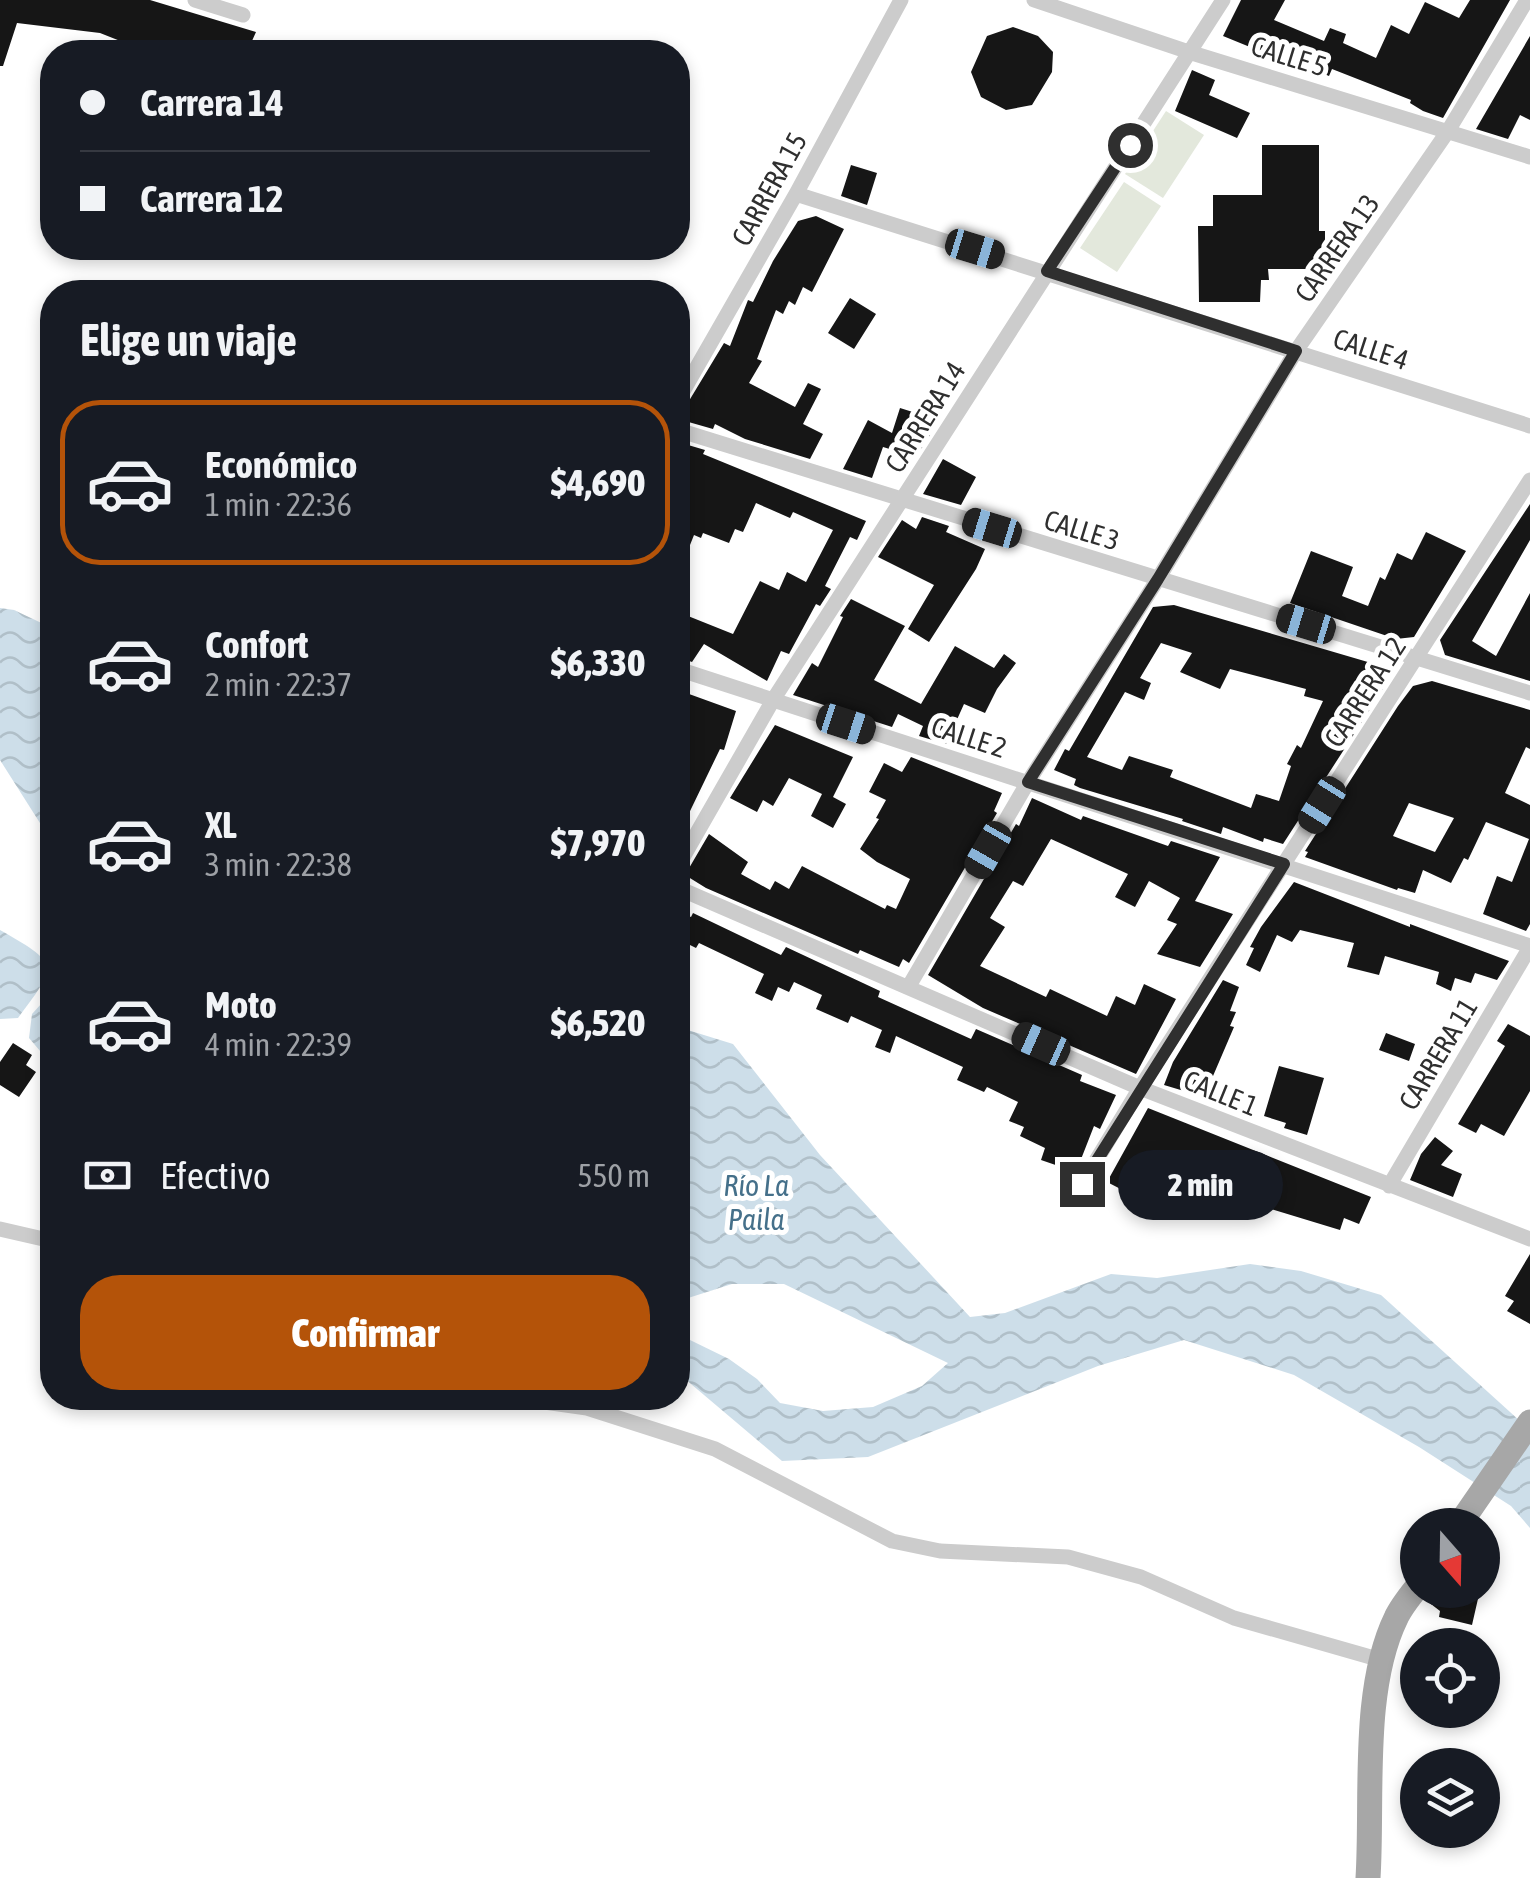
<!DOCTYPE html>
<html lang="es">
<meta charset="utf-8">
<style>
:root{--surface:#171b24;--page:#242831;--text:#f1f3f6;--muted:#9ea1a6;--line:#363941;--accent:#b45309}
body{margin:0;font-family:"Asap Condensed",sans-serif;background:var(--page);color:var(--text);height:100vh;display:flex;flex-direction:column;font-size:38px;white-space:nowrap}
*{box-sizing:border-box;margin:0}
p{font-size:32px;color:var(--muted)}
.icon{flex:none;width:55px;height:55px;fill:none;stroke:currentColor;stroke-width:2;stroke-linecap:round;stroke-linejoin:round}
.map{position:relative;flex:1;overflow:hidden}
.details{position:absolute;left:40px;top:280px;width:650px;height:1130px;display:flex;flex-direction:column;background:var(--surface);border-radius:40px;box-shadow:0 5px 15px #0003}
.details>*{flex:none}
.hud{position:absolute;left:40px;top:40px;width:650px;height:220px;border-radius:40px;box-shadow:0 5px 15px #0003;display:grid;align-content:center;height:220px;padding:0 40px;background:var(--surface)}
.needle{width:65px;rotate:160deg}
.controls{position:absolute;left:1400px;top:1508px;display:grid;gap:20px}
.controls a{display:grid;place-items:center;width:100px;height:100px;border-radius:50%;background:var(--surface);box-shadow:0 5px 15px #0003;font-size:50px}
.end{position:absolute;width:45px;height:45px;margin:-22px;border:12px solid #2f2f2f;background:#fff;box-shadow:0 0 0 5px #fff}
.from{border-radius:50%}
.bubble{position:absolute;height:70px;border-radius:35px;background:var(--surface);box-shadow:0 5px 15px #0003;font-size:32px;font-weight:800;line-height:70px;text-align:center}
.car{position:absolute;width:30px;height:60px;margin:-30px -15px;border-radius:12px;box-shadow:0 0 8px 2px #0007;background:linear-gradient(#222 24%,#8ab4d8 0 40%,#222 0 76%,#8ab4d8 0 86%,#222 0)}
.hud b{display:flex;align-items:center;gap:35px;height:95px;font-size:38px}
.hud b+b{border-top:2px solid var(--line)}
.hud i{width:25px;height:25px;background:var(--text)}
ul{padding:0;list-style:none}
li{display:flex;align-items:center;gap:30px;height:165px;margin:0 20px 15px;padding:0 20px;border:5px solid transparent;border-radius:40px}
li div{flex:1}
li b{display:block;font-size:38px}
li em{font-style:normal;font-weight:800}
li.on{border-color:var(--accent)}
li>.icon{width:90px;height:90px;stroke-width:1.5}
h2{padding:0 40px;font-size:45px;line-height:120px}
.pay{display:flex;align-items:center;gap:25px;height:110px;padding:0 40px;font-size:38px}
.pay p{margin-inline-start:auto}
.button{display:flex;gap:20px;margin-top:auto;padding:20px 40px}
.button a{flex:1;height:115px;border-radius:40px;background:var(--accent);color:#fff;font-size:40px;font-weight:800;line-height:115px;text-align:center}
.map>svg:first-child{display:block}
.grass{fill:#e3e8dc}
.water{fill:url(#water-waves);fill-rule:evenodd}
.building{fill:#161616;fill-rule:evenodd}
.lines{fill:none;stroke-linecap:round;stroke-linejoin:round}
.minor{stroke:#ccc;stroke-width:15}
.primary{stroke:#a7a7a7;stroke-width:25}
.route{stroke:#2f2f2f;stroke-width:12}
.labels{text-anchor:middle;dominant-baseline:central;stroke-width:10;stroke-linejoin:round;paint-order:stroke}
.street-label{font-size:28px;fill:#2f2f2f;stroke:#fff}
.water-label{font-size:30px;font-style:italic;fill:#45708a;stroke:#fff}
</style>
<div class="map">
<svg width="1530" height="1878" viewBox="0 0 1530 1878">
<defs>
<pattern id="water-waves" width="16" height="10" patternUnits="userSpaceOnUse" patternTransform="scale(2.5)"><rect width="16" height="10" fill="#cddee9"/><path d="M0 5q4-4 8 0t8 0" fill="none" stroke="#b0bfc8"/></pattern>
</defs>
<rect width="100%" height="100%" fill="#fff"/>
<path class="grass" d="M1166,111L1204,135L1163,198L1125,174Z
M1124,182L1161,206L1117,272L1080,248Z"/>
<path class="water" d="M0,608L14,610L52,628V842L0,760Z
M0,930C60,964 58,965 18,1018L0,1019Z
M52,992V1065L29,1038L32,1014Z
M678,1027L733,1044L820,1155L970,1317L1005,1313L1111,1274L1157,1278L1250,1264L1301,1271L1381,1295L1530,1430V1528L1511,1506L1419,1447L1294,1375L1184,1340L1098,1366L868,1457L782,1461L678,1373ZM732,1284H784L948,1363L922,1386L873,1407L823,1411L780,1403L757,1379L729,1359L690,1340L685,1299Z"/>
<path class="building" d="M0,0H150L256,32L247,52H206L182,42L179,52H165L138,48L100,33L17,23L3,66H0Z
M1241,0H1285L1274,20L1324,41L1330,28L1346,34L1343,43L1376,58L1391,25L1409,34L1425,2L1459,18L1470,0H1510L1443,118L1423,111L1410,103L1411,100L1332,69L1329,76L1312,69L1311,72L1223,36Z
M1013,27L1038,36L1053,52L1052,72L1032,105L1006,110L981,97L971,72L987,36Z
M1530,36V120L1520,115L1508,139L1476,129Z
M1192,70L1215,80L1209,95L1250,113L1237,138L1175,111Z
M1262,145H1319V231H1325V269H1268L1269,280H1261L1260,302H1199L1198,226H1213V195H1262Z
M851,165L877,173L867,205L841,196Z
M816,216L844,229L812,292L803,287L795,305L789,301L783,314L776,310L757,359L762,361L749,383L795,407L808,383L821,389L803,424L823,434L810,459L745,439L715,424L713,429L678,419L724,343L730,346L748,300L753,302L773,261L798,221Z
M850,298L876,314L854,349L828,333Z
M900,408L935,419L930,435L916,457L883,447L872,478L843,469L868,420L892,433Z
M678,442L705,450L703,454L866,521L857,540L850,537L825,586L831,589L820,606L816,604L789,654L781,651L767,681L704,644L692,662L678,657V612L733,634L760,581L779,590L787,572L806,582L833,530L793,512L790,518L756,503L743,532L735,529L729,543L703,533L701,538L694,535L678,575Z
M943,459L976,477L961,505L923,494Z
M1530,504V540L1472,641L1496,656L1530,593V681L1445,655L1440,640Z
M922,517L949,526L946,532L985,549L976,569L929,642L908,629L934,585L878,557L902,520L916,529Z
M1426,532L1466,551L1414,637L1396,639L1290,603L1311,551L1353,567L1342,596L1368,606L1380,577L1385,580L1397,553L1412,560Z
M851,599L905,626L874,680L921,704L955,646L994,668L1004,654L1016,663L997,689L985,713L964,704L946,744L919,736L923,726L898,714L892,727L793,695L812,663L818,667L843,617L840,616Z
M1174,605L1378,665L1387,683L1283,844L1264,838L1263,842L1223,827L1221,834L1182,821L1183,819L1080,788L1074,785L1076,779L1054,770L1065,749L1069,751L1153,607ZM1161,643L1192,653L1180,672L1220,689L1230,669L1306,689L1304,696L1323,701L1301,748L1297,745L1287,764L1291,766L1279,801L1256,794L1251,808L1170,777L1173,770L1129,756L1122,770L1087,757L1125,692L1144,700L1151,683L1140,678Z
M1432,681L1530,710V749L1526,747L1505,793L1530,805V924L1526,931L1483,914L1497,876L1512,882L1529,839L1486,822L1468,860L1464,858L1451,883L1423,870L1415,893L1398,888L1397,890L1305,857L1308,852L1305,851L1398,706L1413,686ZM1409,803L1454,818L1435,852L1393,836Z
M678,690L736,711L724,750L720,749L678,836Z
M775,725L853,757L833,797L846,804L833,828L811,816L822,794L789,778L773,806L763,800L757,812L730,798Z
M911,757L1002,793L994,811L997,813L909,963L903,959L899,967L860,950L858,954L706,888L685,875L709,834L748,862L741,874L770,890L775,881L789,889L802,866L885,909L887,905L896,909L910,879L877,862L860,849L879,819L876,818L886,800L869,792L884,763L902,772Z
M1032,798L1081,820L1083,816L1168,846L1171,841L1220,857L1195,901L1233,914L1200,967L1157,954L1177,924L1167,920L1180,898L1149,881L1135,907L1115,897L1128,874L1051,839L1023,886L1013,881L990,918L1005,927L980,966L1046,997L1050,989L1107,1016L1116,996L1135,1005L1144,984L1176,999L1136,1074L983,1008L928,975L1016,824L1019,826Z
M1294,882L1410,927V924L1509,961L1497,980L1475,973L1471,983L1455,978L1451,991L1436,984L1439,972L1385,956L1379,975L1347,967L1354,943L1300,930L1292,942L1277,935L1260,972L1246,965L1254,948L1250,947L1261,927Z
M678,911L691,917L693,913L781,955L786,947L880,991L878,997L971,1039L976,1029L1082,1075L1080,1081L1116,1095L1100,1129L1094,1126L1076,1172L1041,1160L1045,1148L1020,1136L1024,1127L1009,1121L1018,1102L987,1087L984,1092L957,1080L963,1067L896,1036L890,1053L875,1047L882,1030L851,1016L848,1023L816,1009L822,995L794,982L789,992L778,987L772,1001L755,993L764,974L699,943L696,948L678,939Z
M1223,980L1239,987L1230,1011L1236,1012L1230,1026L1234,1027L1204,1097L1164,1085L1173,1062Z
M1508,1024L1530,1036V1091L1504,1136L1481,1124L1476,1133L1458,1124L1505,1046L1497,1041Z
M1386,1033L1415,1044L1409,1061L1379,1050Z
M13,1043L32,1055L26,1065L36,1072L19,1097L0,1085V1062Z
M1279,1066L1324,1078L1307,1135L1284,1128L1286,1123L1264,1116Z
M1148,1108L1371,1197L1359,1224L1344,1218L1340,1230L1271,1209L1275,1199L1255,1191L1258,1185L1227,1172L1216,1203L1192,1195L1196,1184L1158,1170L1142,1200L1107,1182Z
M1435,1137L1453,1151L1441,1165L1462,1174L1453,1197L1410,1180L1421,1154Z
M1530,1254V1324L1507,1311L1514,1301L1505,1296Z
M1434,1590H1480L1472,1625L1439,1617L1440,1611L1427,1601Z"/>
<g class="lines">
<path class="minor" d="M195,0L243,15
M1034,0L1192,53L1530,157
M796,194L1530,426
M678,400L796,194L901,0
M678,430L1530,693
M678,669L1530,946
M678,866L773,700L1223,0
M678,888L1140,1088L1530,1239
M909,986L1028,782L1158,579L1296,351L1448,131L1527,0
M1082,1184L1140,1088L1530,480
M1389,1186L1530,947
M0,1229L52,1241
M516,1398L587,1408L715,1449L892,1541L940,1551L1068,1557L1141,1577L1234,1618L1381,1660"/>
<path class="primary" d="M1459,1525L1530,1422
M1368,1878C1373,1799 1361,1690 1396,1618C1401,1607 1410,1596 1418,1586"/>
</g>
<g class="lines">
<path class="route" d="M1082,1184L1284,864L1028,782L1158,579L1296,351L1047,271L1130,145"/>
</g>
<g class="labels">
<g class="street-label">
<text transform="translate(1289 56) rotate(17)">CALLE 5</text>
<text transform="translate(769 189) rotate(-61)">CARRERA 15</text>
<text transform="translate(1337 248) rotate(-55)">CARRERA 13</text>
<text transform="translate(1371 349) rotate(18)">CALLE 4</text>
<text transform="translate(925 417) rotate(-58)">CARRERA 14</text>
<text transform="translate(1082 530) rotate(17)">CALLE 3</text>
<text transform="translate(1365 692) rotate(-57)">CARRERA 12</text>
<text transform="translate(969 737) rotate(18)">CALLE 2</text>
<text transform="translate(1438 1054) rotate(-59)">CARRERA 11</text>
<text transform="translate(1221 1093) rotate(22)">CALLE 1</text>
</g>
<g class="water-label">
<text x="756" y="1185">Río La<tspan x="756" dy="34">Paila</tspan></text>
</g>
</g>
</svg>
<div class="controls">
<a><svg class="needle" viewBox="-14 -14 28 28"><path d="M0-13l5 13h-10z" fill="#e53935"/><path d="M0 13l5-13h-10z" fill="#9ea1a6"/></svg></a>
<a><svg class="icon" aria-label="locate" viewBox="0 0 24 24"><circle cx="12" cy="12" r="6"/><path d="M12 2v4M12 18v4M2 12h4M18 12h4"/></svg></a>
<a><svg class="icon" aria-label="layers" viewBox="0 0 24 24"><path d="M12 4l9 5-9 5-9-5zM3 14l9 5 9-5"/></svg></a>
</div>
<i class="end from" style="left:1130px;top:145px"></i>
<i class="end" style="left:1082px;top:1184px"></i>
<div class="bubble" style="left:1118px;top:1150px;width:165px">2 min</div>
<i class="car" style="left:975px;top:249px;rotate:107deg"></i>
<i class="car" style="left:992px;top:528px;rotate:287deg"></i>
<i class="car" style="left:1306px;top:624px;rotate:287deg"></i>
<i class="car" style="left:846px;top:724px;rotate:108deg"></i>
<i class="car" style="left:1322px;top:805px;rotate:212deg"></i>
<i class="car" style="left:988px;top:850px;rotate:210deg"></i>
<i class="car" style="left:1041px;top:1044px;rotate:294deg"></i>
<div class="hud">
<b><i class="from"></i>Carrera 14</b>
<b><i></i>Carrera 12</b>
</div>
<section class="details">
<h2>Elige un viaje</h2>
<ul>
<li class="on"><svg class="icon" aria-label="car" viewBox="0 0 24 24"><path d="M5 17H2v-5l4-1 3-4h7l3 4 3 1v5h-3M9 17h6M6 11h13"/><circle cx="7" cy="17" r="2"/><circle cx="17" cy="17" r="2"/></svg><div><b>Económico</b><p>1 min · 22:36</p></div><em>$4,690</em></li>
<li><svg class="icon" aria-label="car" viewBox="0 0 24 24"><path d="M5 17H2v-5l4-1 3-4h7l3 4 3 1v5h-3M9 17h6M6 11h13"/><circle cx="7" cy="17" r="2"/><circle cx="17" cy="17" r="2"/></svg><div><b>Confort</b><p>2 min · 22:37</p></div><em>$6,330</em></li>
<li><svg class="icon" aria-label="car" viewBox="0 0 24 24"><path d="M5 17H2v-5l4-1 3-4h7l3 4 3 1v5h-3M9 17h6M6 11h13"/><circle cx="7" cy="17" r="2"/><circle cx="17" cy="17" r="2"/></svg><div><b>XL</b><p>3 min · 22:38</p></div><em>$7,970</em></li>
<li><svg class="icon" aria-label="car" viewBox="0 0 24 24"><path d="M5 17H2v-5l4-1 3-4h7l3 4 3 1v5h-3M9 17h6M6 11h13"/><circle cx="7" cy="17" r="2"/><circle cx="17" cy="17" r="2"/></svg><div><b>Moto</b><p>4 min · 22:39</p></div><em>$6,520</em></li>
</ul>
<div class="pay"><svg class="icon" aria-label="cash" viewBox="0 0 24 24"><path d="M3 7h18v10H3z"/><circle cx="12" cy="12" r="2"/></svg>Efectivo<p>550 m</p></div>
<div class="button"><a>Confirmar</a></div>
</section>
</div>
